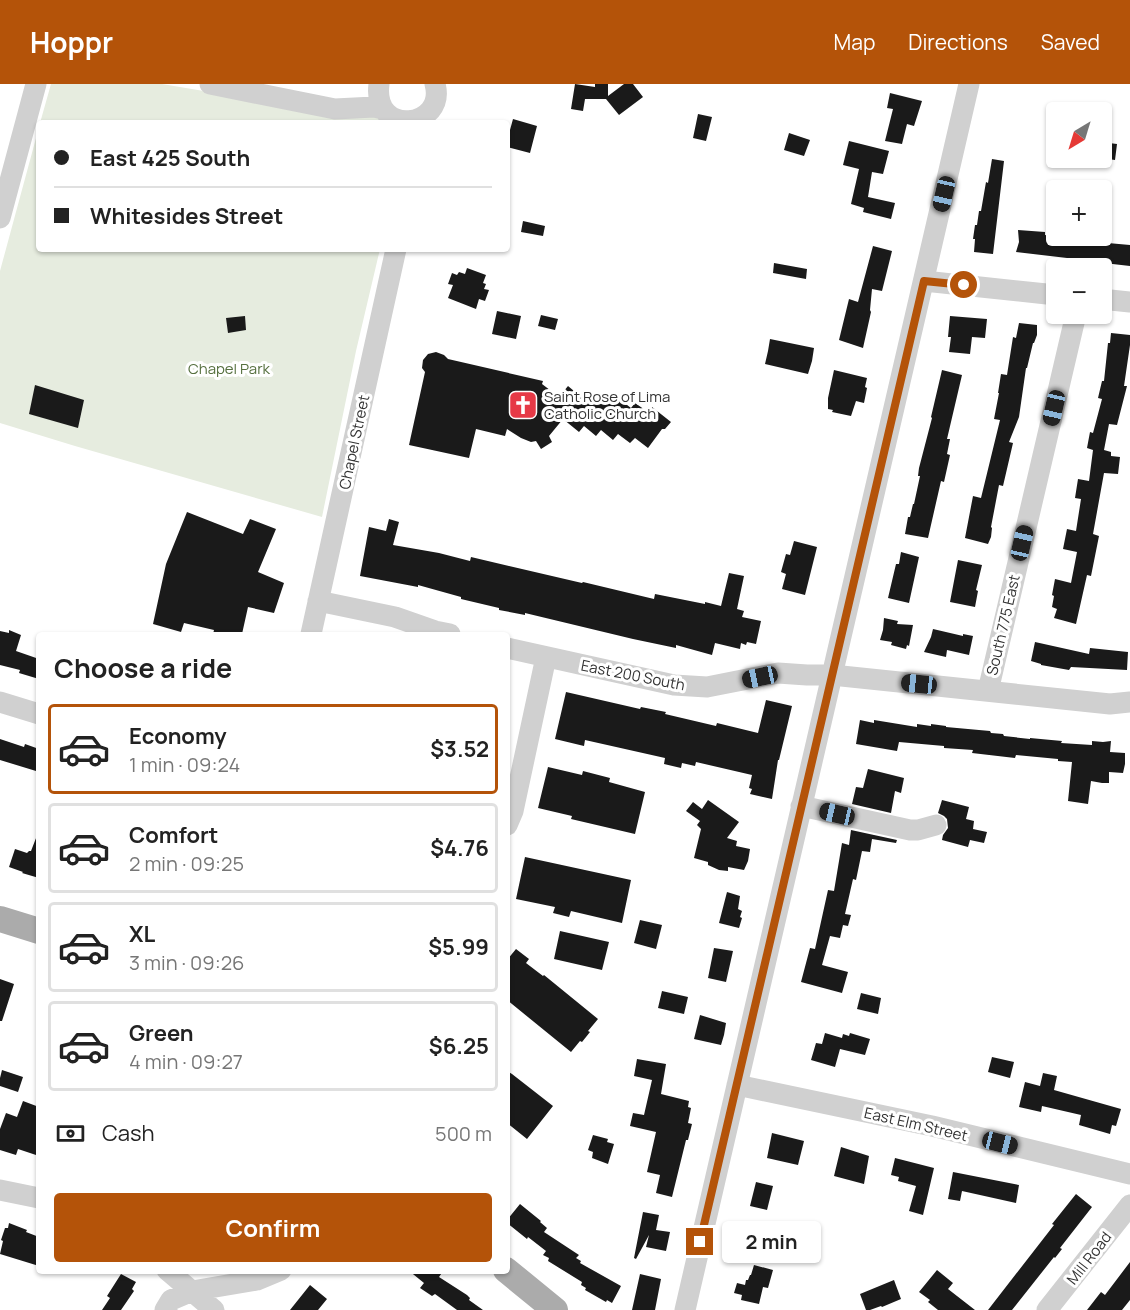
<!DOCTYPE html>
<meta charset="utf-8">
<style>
:root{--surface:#fff;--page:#f2f2f2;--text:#222;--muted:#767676;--line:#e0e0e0;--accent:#b45309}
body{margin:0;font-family:Manrope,sans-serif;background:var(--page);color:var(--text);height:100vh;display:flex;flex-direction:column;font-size:22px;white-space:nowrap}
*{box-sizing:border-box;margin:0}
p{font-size:20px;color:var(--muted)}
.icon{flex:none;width:33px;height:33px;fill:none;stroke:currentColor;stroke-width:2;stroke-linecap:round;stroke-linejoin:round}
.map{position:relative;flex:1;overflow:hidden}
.panel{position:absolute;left:36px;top:548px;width:474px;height:642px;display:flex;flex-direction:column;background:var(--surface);border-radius:6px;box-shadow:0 2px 4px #0004}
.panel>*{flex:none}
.hud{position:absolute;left:36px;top:36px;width:474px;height:132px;border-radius:6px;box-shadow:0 2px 4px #0004;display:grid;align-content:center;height:132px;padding:0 18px;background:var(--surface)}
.needle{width:39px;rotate:218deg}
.tools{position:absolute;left:1046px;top:18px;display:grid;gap:12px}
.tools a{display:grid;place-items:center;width:66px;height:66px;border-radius:6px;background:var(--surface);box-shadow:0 2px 4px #0004;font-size:30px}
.end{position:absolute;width:27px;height:27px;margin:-14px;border:8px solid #b45309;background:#fff;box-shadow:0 0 0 3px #fff}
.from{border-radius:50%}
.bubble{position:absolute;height:42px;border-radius:6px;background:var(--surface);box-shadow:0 2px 4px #0004;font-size:20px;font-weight:700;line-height:42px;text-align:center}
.car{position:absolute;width:18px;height:36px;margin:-18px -9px;border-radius:8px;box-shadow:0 0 4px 2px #0007;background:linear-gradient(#222 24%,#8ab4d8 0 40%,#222 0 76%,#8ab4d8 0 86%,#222 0)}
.hud b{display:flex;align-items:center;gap:21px;height:57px;font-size:22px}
.hud b+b{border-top:2px solid var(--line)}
.hud i{width:15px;height:15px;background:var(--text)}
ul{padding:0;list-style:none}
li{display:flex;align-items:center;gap:18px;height:90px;margin:0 12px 9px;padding:0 6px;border:3px solid var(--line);border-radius:6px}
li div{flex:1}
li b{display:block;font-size:22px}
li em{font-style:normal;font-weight:700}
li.current{border-color:var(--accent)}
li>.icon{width:54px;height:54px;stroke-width:1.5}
h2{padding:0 18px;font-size:27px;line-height:72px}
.pay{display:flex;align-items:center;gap:15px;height:66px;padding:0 18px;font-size:22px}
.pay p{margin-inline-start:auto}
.primary-button{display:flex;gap:12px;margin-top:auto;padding:12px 18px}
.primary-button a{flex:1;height:69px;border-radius:6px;background:var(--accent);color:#fff;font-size:24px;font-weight:700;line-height:69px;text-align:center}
header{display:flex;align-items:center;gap:36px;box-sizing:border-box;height:84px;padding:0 30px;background:var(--accent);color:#fff}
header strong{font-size:28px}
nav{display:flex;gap:33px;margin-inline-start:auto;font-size:21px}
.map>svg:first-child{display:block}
.green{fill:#e6ecdf}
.building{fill:#1a1a1a}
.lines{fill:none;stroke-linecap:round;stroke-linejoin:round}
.minor{stroke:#d0d0d0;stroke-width:21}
.major{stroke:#ababab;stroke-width:26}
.route{stroke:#b45309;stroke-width:8}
.labels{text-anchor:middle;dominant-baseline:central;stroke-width:6;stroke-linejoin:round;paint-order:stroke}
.park-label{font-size:15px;fill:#56703f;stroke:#fff}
.poi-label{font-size:15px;fill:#333;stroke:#fff;text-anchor:start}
.street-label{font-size:15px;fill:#333;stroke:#fff}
</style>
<header>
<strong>Hoppr</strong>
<nav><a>Map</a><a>Directions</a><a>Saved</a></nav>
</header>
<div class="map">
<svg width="1130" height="1226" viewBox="0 0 1130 1226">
<rect width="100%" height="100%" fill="#fff"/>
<path class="green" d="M51,0H162L334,29L372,24L395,39H40Z
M39,43V165H380L356,267L322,433L75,362L0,339V187Z"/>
<path class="building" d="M575,0L595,3V0H608V12L624,0H633L643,13L619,31L606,15H585L583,27L571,25Z
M890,9L922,17L914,42L907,40L902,60L885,57L893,25L887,24Z
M698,30L712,33L706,57L693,54Z
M513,35L537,42L530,69L507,63V57Z
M789,49L810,56L804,72L784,66Z
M849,57L889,67L883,90L872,88L868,113L895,119L891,135L863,128L864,124L851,120L859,85L843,81Z
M1101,58L1117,60L1115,76L1101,74Z
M992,75L1004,77L993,170L974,168L975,155H973L975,141H977L979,127H981L986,98L988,99Z
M523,137L545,142L543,152L521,148Z
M1018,146L1045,148V151L1052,152V154L1130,161V182L1095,178L1094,184L1075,182V179L1066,178L1067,174L1016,168L1019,158Z
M873,162L892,167L882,207L872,205L870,226L871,228L863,264L839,256L849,215L858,218Z
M774,179L807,185L806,195L773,189Z
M467,184L486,191L483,199L486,200L484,205L489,206L485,217L479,215L476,225L448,214L453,201L448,200L452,189L457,191L459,188L465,190Z
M497,227L521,232L516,255L492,250Z
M541,231L558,235L555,246L538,242Z
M245,232L246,246L228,249L226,234Z
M950,232L987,235L985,254L972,253L970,270L949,268L951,253H948Z
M1019,239L1037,241V251L1034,259H1033L1027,284H1026L1019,333L1009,358L1013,359L1003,402L999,401L991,443L992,444L991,453L988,460L965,454L973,412L981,414L1000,336L994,335L999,309H998L1001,290L1007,291L1013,253L1016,254Z
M1111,249L1130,251V261L1124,302H1127L1117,341L1109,340L1104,366L1111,368V372L1120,373L1118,390L1104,389L1093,450L1099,452L1091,492L1087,491L1076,540L1054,534L1057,525L1052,523L1054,512L1052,511L1055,495L1071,499L1077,468L1063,465L1067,445L1076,447L1081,415L1075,414L1078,395L1089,397L1093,366L1087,364L1090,348L1093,349L1102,315L1098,314L1102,297H1104L1108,259H1110Z
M770,255L814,264L812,277L808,290L765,280L768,267Z
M436,268L444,271L448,275L543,297L542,300L559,313L568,302L580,312L585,307L596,316L602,310L613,320L618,314L631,324L635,319L648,328L652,323L671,338L665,345H662L648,364L635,354L630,359L618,350L613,356L601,346L596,352L584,342L579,348L563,335L549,352L552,358L541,365L536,357L531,358L521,354L507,345L505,352L476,345L469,374L409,361L425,288L422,284L423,276L428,270Z
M834,286L867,294L865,303L867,304L864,319L856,317L851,332L832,328L833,326L828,325V314Z
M942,286L962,291L947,355H950L947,370L950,371L944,398L941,397L928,454L905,450L908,433H910L913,420H914L920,392H918L919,384L932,334L931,333Z
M35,301L84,316L78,344L29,330Z
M187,428L243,450L250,435L276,445L258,488L284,499L274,529L248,523L242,550H213L214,546L184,539L181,548L153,540L166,480Z
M389,435L399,438L393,461L439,469L470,477L471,473L582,499L583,498L654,515L655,510L705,520V518L721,522L729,489L744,492L737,525L744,527L742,533L761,537L756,560L747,558L746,561L741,559L740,565L715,559L712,571L676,561V564L633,555L525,529V531L499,526V524L461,515V513L418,501V503L360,492L369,443L386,447Z
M794,457L817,463L805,511L782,505L786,490L781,488L786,470L790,471Z
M901,468L919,473L909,519L888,514L896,480H899Z
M958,476L982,481L976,506L978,507L975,523L950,518Z
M884,534L898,537L897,540L913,541L909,562L907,561L906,565L891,561L892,558L880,556L883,546Z
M933,545L963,552V550L973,552L969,571L947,566L946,573L924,568L931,553Z
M9,546L21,551L16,567L39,575V595L19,589L20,586L0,581V547L9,549Z
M1035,558L1089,570L1090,564L1128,568L1127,586L1071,583L1069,586L1041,581V580L1031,577Z
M566,608L640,625L641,623L666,628L665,630L716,642L717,639L758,649L766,616L792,622L779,676H778L772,715L750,710L752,705L749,704L752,691L696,678L695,682L682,679L681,684L664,680L665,674L585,656L584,662L555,655Z
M860,636L874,639V636L917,643V640L931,642V640L946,642V643L990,647L991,649L1003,650L1004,652L1030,655V654L1062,657L1061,659L1092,661V657L1103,658L1111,657L1110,668L1125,669V680L1123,689L1109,688V699H1102L1091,697L1088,720L1068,717L1072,678L1058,677V675L1016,671L1015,674L972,669L973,666L944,664V662L899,658L897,667L856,660Z
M0,655L24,663L25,660L39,665V687L36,686V687L0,676Z
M548,683L582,691L583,687L610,694L609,698L645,708L635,750L571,735L572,732L538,724Z
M868,685L904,694L901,709L895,707L891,729L852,720L856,703L863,704Z
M708,716L739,738L727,754L737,757L736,762L750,765L748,777L744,786L728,783V787L719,786L708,781V778L694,774L701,745L697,741L700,737L686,727L693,718L702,725Z
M942,716L969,723L966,735L974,737L973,745L987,748L984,759L970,756L968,763L942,756L943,751L948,744L947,735L944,732L938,729Z
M851,746L897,756L896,759L872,755L870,768L862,767L856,796L853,795L845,830L851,831L848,842L843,841L840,854L830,852L822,881L848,888L842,909L801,898L810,864L815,865L828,806L834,807L842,759L849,761Z
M38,749H39V794L22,789L23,788L9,783L15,765L27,769L29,767H31Z
M525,773L631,796L622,839L571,827L569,833L553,829L555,823L516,815Z
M727,808L740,812L738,825L742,827L740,833L742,834L739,844L719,839Z
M640,836L662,841L656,865L634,859Z
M560,847L609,858L602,886L554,875Z
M714,864L733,867L726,898L708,894Z
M516,865L529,875L526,879L543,892L544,891L598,935L588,947L590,948L582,958L580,957L571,968L507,916V876Z
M0,895L14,900L2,937H0Z
M662,907L688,913L684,930L658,924Z
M861,909L881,914L878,930L857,925Z
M700,931L726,939L724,951L721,961L694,955Z
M825,949L842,954L843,950L849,952L850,949L870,955L865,971L840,965L835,983L811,976L816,959L822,960Z
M992,973L1014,978L1010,994L988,988Z
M637,975L666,980L661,1010L689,1017L688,1023L691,1024L688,1039L692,1040L688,1056H686L672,1113L656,1109L660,1091L647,1088L656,1048L630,1042L633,1029L644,1031L652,996L634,992Z
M2,986L23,993L18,1008L0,1002V994Z
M507,987L512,990L553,1022L527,1055L507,1039Z
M1043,989L1057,992L1054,1006L1121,1025L1116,1042L1112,1041L1110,1050L1079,1041L1081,1031L1042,1022L1041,1028L1019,1023L1025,998L1040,1002Z
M23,1017L39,1023V1072L18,1065L16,1071L0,1066V1045L6,1029L17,1033Z
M772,1049L804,1057L798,1081L767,1074Z
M593,1051L608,1055L607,1058L614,1060L608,1080L592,1074L593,1068L588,1066Z
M841,1063L869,1072L864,1100L834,1092Z
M895,1074L934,1084L923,1131L909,1127L916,1102L898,1097L899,1093L891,1091Z
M953,1088L1019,1101L1016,1119L962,1107L960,1117L948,1115Z
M756,1098L773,1102L767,1126L750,1122Z
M1076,1110L1092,1123L1060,1164L1062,1165L1055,1174L1054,1173L1012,1226H988L1054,1141L1052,1140Z
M520,1120L541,1137L540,1138L547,1144L544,1148L579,1171L576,1174L581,1177L580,1179L621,1202L612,1219L607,1216L606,1218L585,1206L586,1204L581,1201L582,1198L548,1177L549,1174L543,1171L546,1167L528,1153L527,1155L507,1139V1136Z
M643,1128L659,1131L656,1146L670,1148L666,1167L646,1163L649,1151L636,1175L634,1174Z
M9,1139L27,1146L26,1148L39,1153V1182L0,1170L3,1157L1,1156L5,1144H8Z
M1130,1178V1216L1122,1226H1087L1101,1208L1105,1211Z
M754,1181L773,1186L768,1204L763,1203L759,1220L741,1216L742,1211L734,1209L737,1199L745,1201L746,1196H748L750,1191H751Z
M408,1186H444L439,1193L467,1211L470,1214L469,1216L483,1226H457L435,1210L432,1212L420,1204L424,1199Z
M937,1186L953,1199L948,1205L975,1226H938L928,1218L930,1216L919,1208Z
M121,1190L136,1198L132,1205L134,1207L121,1226H102L110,1214L107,1212Z
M640,1190L661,1195L655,1226H632Z
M894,1196L901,1215L882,1223L881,1222L870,1226H866L860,1210Z
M310,1201L327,1215L318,1226H290Z"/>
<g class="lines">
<path class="minor" d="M210,0L335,25L374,23L383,25
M379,0C372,54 447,44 435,0
M0,134L36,0
M924,197L1056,211
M1101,215L1130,218
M318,517L395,533L435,547L450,550
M311,550L396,165
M507,564L674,601L707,603L778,589L807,591H832L1110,620L1130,618
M988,607L1076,230
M0,618L39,630
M801,722L910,746H918L936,741
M507,741L513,727L546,573
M737,1001L932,1042L1130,1090
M0,1106L39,1114
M167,1186L214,1226
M165,1226L171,1216L192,1207L257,1196L281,1186
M685,1226L969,0
M1047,1226L1130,1121"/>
<path class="major" d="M0,835L39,847
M506,1186L555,1226"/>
</g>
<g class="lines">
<path class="route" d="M700,1158L924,197L964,201"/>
</g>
<defs>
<g id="church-square" transform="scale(1.5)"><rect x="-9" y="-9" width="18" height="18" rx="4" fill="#e63946" stroke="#fff"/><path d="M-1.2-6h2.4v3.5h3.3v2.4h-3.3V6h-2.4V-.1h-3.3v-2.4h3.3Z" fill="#fff"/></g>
</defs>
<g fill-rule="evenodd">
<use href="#church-square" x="523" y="321"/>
</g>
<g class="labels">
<g class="park-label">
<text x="229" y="284">Chapel Park</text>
</g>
<g class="poi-label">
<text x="544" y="312">Saint Rose of Lima<tspan x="544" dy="17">Catholic Church</tspan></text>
</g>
<g class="street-label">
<text transform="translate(354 358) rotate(-78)">Chapel Street</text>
<text transform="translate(1003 541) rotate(-77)">South 775 East</text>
<text transform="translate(633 591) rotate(11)">East 200 South</text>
<text transform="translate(916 1040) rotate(13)">East Elm Street</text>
<text transform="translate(1089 1174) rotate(-52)">Mill Road</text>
</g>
</g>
</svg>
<div class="tools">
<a><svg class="needle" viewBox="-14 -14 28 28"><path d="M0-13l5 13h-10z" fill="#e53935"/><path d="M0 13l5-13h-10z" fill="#767676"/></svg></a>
<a>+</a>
<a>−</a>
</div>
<i class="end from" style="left:964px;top:201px"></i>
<i class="end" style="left:700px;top:1158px"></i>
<div class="bubble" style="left:722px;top:1137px;width:99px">2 min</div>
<i class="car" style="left:944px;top:110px;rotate:193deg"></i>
<i class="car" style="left:1054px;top:324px;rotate:193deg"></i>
<i class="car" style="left:1022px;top:459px;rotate:13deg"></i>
<i class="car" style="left:760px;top:593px;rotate:258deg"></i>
<i class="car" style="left:919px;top:600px;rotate:276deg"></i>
<i class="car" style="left:837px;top:730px;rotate:283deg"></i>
<i class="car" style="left:1000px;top:1059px;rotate:104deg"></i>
<div class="hud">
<b><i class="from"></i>East 425 South</b>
<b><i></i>Whitesides Street</b>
</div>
<section class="panel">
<h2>Choose a ride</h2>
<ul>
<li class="current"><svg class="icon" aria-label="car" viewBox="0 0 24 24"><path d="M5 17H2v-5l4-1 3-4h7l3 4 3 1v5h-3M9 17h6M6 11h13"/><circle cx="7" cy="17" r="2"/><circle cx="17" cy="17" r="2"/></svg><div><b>Economy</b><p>1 min · 09:24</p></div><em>$3.52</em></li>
<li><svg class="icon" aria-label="car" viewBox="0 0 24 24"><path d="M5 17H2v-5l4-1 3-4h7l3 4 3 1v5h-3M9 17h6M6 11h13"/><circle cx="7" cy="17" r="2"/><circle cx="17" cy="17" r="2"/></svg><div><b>Comfort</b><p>2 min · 09:25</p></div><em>$4.76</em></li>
<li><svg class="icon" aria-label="car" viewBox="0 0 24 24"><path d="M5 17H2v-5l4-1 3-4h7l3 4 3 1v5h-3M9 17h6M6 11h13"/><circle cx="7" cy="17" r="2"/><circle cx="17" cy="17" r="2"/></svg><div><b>XL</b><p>3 min · 09:26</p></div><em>$5.99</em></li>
<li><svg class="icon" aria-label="car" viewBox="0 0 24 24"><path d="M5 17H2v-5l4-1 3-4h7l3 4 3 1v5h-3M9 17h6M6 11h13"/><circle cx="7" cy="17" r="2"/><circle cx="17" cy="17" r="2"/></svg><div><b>Green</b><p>4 min · 09:27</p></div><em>$6.25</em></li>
</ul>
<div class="pay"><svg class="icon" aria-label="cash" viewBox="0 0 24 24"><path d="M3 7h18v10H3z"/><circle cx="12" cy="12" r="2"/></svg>Cash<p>500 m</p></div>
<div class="primary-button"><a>Confirm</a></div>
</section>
</div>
